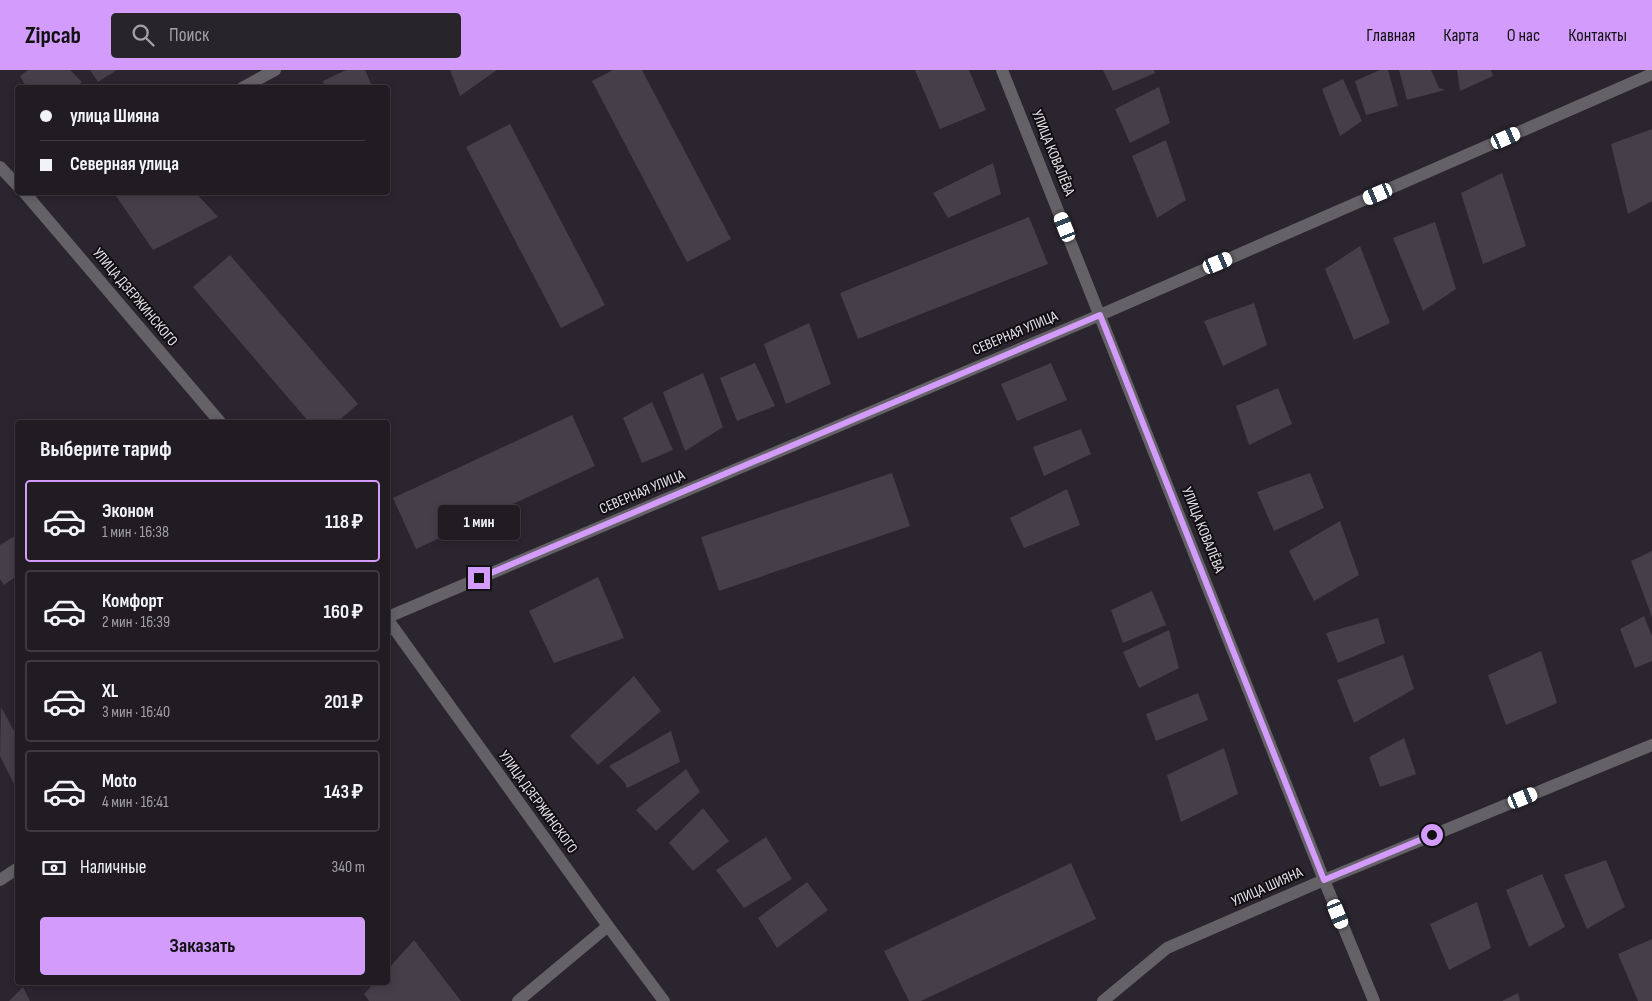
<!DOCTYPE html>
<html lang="ru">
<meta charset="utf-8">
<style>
:root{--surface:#201c22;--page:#28252a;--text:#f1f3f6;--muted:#a2a1a5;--line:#3d3a40;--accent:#d39cfc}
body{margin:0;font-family:"Sofia Sans Condensed",sans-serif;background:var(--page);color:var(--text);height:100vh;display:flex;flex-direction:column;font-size:19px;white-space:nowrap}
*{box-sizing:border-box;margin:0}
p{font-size:16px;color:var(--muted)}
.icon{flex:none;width:28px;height:28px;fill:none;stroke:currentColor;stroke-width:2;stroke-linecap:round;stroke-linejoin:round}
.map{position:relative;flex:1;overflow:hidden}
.drawer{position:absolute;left:15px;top:350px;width:375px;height:565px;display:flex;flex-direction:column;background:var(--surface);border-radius:5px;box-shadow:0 2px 8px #0003,0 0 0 1px var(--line)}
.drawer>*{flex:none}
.hud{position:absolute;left:15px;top:15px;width:375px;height:110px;border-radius:5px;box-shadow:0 2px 8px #0003,0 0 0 1px var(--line);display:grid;align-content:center;height:110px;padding:0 25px;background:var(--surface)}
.end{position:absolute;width:22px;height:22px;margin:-11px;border:6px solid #d39cfc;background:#111;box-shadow:0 0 0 2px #111}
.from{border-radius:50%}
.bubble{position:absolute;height:35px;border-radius:5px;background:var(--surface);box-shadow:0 2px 8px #0003,0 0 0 1px var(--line);font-size:16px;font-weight:700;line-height:35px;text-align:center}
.car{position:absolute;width:15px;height:30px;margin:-15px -8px;border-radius:6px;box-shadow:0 0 4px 1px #0007;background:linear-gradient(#fff 24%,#345 0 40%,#fff 0 76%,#345 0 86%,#fff 0)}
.hud b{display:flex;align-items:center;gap:18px;height:48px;font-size:19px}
.hud b+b{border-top:1px solid var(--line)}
.hud i{width:12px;height:12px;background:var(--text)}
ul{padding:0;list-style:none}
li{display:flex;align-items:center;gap:15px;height:82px;margin:0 10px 8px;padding:0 15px;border:2px solid var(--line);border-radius:5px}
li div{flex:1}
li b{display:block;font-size:19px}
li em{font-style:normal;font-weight:700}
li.selected{border-color:var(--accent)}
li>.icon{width:45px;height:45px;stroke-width:1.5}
h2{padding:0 25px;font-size:22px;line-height:60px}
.pay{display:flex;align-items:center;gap:12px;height:55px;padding:0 25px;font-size:19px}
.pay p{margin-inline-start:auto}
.primary-button{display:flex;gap:10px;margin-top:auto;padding:10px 25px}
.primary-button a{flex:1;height:58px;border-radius:5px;background:var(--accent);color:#111;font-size:20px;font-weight:700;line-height:58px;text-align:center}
header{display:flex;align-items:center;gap:30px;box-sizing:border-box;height:70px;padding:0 25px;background:var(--accent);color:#111}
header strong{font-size:24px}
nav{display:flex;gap:28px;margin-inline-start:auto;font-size:18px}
.search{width:350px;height:45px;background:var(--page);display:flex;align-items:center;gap:12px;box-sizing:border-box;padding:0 18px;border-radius:5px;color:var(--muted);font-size:19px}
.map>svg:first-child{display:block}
.building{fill:#453f49}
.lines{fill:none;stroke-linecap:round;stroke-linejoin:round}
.street{stroke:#646266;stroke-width:12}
.route{stroke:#d39cfc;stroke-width:6}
.labels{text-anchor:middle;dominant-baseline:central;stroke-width:4;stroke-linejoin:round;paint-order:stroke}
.street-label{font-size:15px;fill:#e6e3e8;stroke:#120f13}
</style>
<header>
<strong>Zipcab</strong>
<div class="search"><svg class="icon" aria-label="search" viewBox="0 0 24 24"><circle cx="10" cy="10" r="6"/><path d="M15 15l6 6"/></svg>Поиск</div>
<nav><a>Главная</a><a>Карта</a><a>О нас</a><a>Контакты</a></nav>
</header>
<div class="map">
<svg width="1652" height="931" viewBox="0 0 1652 931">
<rect width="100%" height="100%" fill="#2a252e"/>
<path class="building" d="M28,0H70L82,12L74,18H27L20,6Z
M90,0H117L98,12Z
M346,0H365L373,18H325L323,11Z
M450,0H497L460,26Z
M613,0H642L731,169L687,192L592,11Z
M915,0H969L986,40L940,59Z
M1103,0H1154L1155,3L1113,21Z
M1380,0H1388L1398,36L1366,45L1355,11Z
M1399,0H1431L1439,18L1445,20L1407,30Z
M1457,0H1491L1493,6L1460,21Z
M1343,9L1362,51L1340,66L1322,19Z
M1159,17L1170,53L1130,73L1115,39Z
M510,54L605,235L561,258L466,77Z
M1652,59V131L1628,144L1611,74Z
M1166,70L1186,130L1157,148L1132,86Z
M993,93L1001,124L948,148L933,123Z
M1502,103L1526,176L1483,194L1461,123Z
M115,122H195L218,147L153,180L114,123Z
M1029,147L1048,194L858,269L840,223Z
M1435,152L1456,219L1423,241L1393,168Z
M1360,176L1390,253L1354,270L1325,199Z
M230,185L358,334L337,352H309L193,217Z
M1254,233L1267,275L1223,296L1204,251Z
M809,253L831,314L786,334L764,274Z
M755,293L775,336L737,351L720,308Z
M1051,293L1067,330L1017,351L1001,314Z
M703,303L723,357L685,381L663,322Z
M1278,318L1292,354L1249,375L1236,336Z
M652,332L673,380L642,393L623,348Z
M572,345L595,396L416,479L393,428Z
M1081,359L1091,384L1044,406L1033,377Z
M892,403L910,456L719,521L701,467Z
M1310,403L1324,438L1274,461L1257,422Z
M1067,419L1080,455L1024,478L1010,448Z
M1340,451L1359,505L1314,531L1289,481Z
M18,464V505L4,515L0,509V475Z
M1652,481V547L1631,491Z
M598,507L624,568L554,593L529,541Z
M1152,521L1166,555L1123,573L1111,540Z
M1644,546L1652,566V591L1635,598L1620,559Z
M1378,548L1385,573L1338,593L1326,563Z
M1169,560L1179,598L1139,618L1123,582Z
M1541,581L1557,633L1506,655L1488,605Z
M1403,585L1414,619L1354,653L1337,610Z
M634,606L661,641L598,695L570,666Z
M1198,623L1208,650L1156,671L1146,644Z
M1,637L18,668V713L15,716L0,686Z
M671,661L680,692L627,718L625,713L609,696Z
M1404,668L1416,704L1380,717L1369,687Z
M1224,678L1238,724L1181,752L1167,705Z
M686,699L700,722L656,761L636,740Z
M703,738L729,771L693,801L669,773Z
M766,767L792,809L744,838L716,800Z
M1606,790L1625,837L1587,859L1564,805Z
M1071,793L1096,849L921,931H909L884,881Z
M1542,804L1565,857L1529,877L1506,820Z
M807,812L828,840L777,878L758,848Z
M1477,832L1491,878L1449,900L1430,854Z
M1652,869V931H1638L1618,884Z
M414,870L461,931H369L364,924L375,912H388V899Z
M23,917L30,931H9Z
M1518,923L1520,931H1502Z"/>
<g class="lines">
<path class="street" d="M1002,0L1324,810L1374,931
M242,18L275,0
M0,97L18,116
M24,122L220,352
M388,547L1100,245L1652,4
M388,550L608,856L664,931
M0,810L18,798
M518,931L608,856
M1103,931L1167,878L1324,810L1652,675"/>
</g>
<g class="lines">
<path class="route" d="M479,508L1100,245L1324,810L1432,765"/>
</g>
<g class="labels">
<g class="street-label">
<text transform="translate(1053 83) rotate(68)">УЛИЦА КОВАЛЁВА</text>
<text transform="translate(135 227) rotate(50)">УЛИЦА ДЗЕРЖИНСКОГО</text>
<text transform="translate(1015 263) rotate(-23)">СЕВЕРНАЯ УЛИЦА</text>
<text transform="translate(642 422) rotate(-23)">СЕВЕРНАЯ УЛИЦА</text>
<text transform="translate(1203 460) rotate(68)">УЛИЦА КОВАЛЁВА</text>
<text transform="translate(538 732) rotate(54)">УЛИЦА ДЗЕРЖИНСКОГО</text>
<text transform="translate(1267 817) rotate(-24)">УЛИЦА ШИЯНА</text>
</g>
</g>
</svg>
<i class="end from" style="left:1432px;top:765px"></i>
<i class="end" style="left:479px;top:508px"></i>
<div class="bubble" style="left:438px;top:435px;width:82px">1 мин</div>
<i class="car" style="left:1506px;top:68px;rotate:66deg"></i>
<i class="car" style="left:1378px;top:124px;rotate:247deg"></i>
<i class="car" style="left:1065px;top:157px;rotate:338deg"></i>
<i class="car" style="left:1218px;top:193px;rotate:67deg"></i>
<i class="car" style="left:1523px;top:728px;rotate:68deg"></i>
<i class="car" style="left:1338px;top:844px;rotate:158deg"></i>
<div class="hud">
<b><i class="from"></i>улица Шияна</b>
<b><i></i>Северная улица</b>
</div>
<section class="drawer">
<h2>Выберите тариф</h2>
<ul>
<li class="selected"><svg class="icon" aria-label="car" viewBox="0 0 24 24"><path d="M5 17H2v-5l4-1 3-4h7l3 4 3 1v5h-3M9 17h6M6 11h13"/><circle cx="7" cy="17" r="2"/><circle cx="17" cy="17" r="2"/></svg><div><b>Эконом</b><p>1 мин · 16:38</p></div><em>118 ₽</em></li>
<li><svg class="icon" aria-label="car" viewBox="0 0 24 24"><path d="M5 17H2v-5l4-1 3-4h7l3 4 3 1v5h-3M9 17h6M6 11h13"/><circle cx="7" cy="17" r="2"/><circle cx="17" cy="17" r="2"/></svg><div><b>Комфорт</b><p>2 мин · 16:39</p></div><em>160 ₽</em></li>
<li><svg class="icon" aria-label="car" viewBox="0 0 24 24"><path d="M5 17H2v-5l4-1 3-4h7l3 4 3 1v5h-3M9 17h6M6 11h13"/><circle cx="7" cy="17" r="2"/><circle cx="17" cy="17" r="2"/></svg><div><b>XL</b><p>3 мин · 16:40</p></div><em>201 ₽</em></li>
<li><svg class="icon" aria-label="car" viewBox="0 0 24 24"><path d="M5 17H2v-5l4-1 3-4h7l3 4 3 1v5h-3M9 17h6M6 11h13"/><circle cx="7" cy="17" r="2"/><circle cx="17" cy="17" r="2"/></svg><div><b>Moto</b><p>4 мин · 16:41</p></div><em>143 ₽</em></li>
</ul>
<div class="pay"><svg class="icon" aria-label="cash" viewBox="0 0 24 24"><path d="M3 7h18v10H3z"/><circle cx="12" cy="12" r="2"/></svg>Наличные<p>340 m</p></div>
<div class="primary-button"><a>Заказать</a></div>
</section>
</div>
